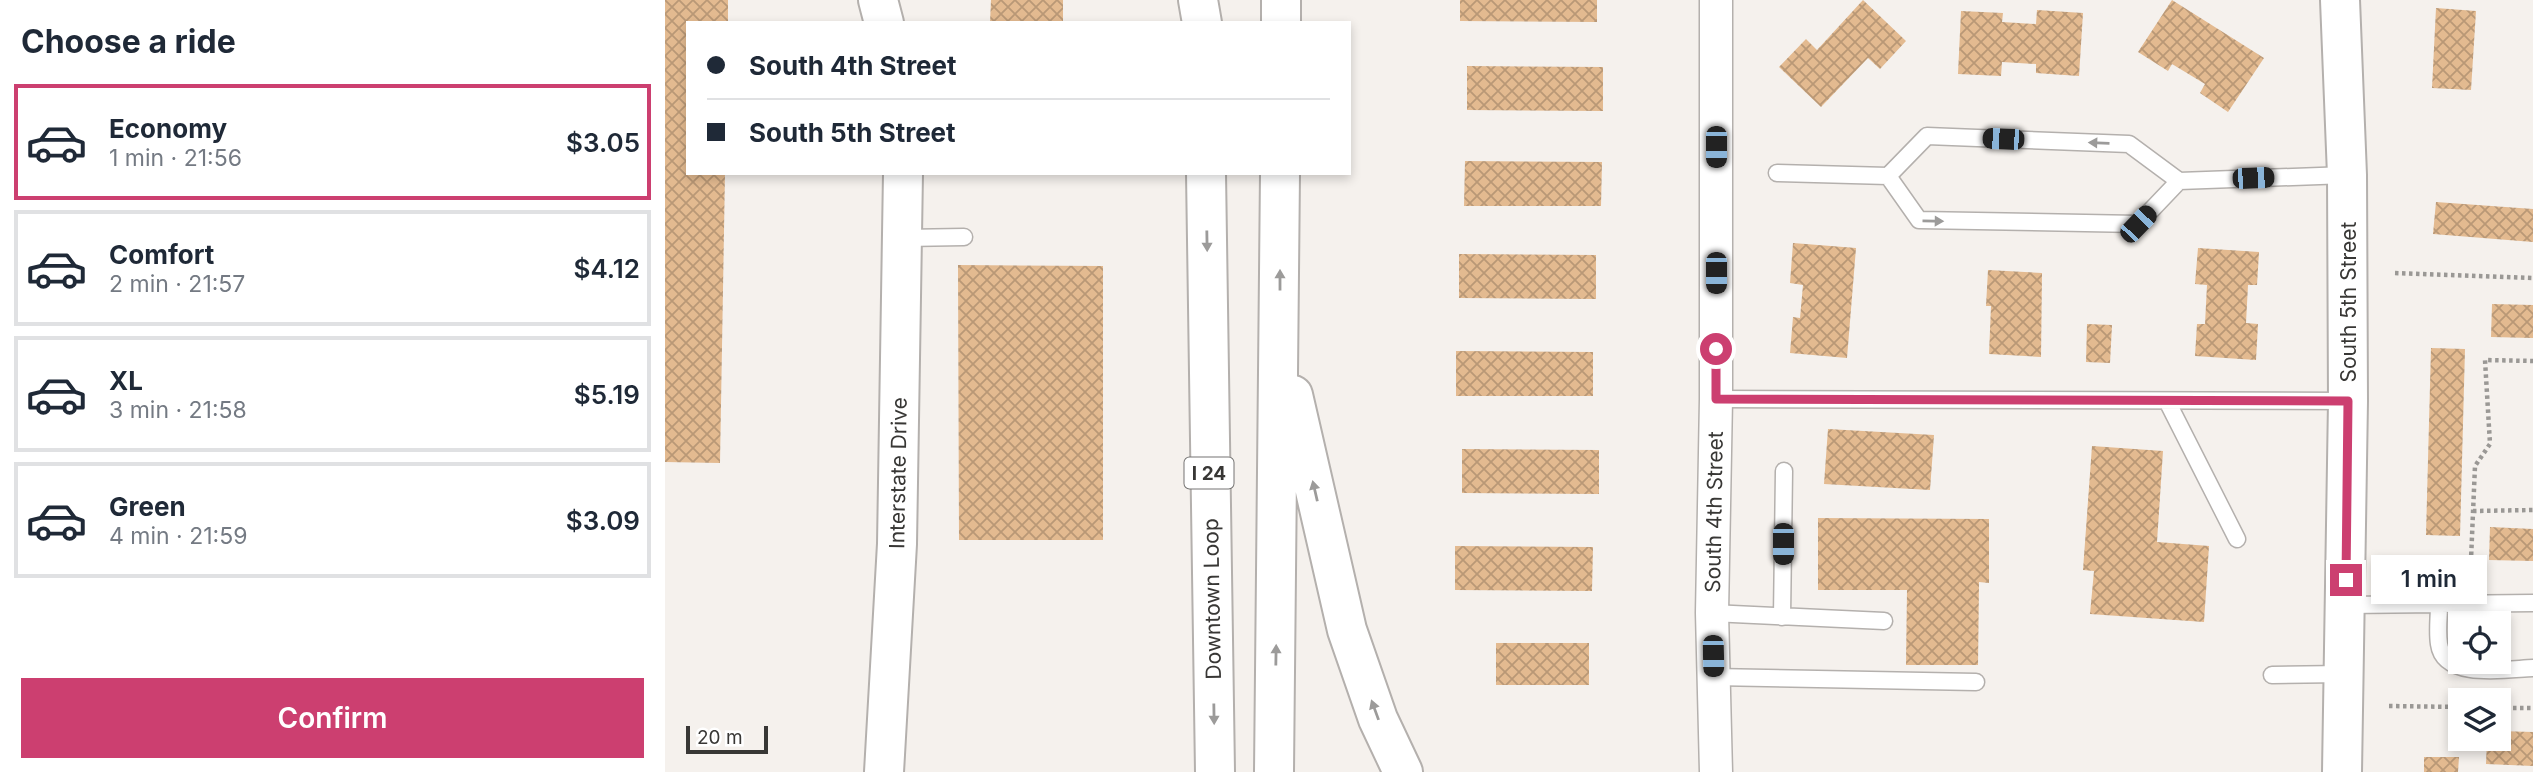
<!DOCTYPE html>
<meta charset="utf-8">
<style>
:root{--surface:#fff;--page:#f2f2f3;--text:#1f2937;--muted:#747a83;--line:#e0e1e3;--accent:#cc3f70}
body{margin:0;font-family:Inter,sans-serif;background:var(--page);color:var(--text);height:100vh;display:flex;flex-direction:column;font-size:26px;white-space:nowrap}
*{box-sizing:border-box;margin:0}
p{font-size:23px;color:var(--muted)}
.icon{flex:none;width:38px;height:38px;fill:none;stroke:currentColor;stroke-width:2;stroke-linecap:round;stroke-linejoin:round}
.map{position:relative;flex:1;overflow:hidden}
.drawer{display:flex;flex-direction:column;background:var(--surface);width:665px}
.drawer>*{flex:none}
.hud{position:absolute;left:21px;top:21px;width:665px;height:154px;border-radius:0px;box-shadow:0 4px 10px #0003;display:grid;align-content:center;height:154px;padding:0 21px;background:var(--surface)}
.controls{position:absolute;left:1783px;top:611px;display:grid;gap:14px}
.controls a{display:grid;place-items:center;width:63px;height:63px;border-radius:0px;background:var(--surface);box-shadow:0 4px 10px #0003;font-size:35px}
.scale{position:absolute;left:21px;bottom:18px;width:82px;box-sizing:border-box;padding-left:7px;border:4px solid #383735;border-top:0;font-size:19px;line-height:24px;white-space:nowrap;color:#383735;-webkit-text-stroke:5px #fff;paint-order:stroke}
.end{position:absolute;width:32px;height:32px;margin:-16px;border:9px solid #cc3f70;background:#fff;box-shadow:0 0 0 4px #fff}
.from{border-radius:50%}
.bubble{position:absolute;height:49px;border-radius:0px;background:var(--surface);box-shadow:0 4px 10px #0003;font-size:23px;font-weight:600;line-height:49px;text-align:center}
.car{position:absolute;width:21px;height:42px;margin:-21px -10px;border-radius:9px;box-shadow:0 0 5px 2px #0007;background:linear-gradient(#222 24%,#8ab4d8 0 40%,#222 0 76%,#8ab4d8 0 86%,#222 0)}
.hud b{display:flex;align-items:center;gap:24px;height:66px;font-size:26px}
.hud b+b{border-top:2px solid var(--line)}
.hud i{width:18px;height:18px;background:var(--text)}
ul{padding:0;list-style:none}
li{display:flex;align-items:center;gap:21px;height:116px;margin:0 14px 10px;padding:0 7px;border:4px solid var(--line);border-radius:0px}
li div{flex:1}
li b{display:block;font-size:26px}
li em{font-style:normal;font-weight:600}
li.current{border-color:var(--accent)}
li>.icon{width:63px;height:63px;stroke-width:1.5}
h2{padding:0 21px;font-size:32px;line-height:84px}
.primary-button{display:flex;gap:14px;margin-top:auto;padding:14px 21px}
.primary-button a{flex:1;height:80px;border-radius:0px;background:var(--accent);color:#fff;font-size:28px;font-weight:600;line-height:80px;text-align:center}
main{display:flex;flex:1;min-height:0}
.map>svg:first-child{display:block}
.building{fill:url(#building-cross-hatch)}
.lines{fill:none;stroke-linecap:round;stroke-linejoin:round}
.lane-casing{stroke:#b4b0ad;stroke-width:19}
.street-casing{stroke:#b4b0ad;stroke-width:35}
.secondary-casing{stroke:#b4b0ad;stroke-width:42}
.highway-casing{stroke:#b4b0ad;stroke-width:42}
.path{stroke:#9a9895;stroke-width:4.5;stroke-dasharray:3.5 3.5;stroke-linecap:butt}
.lane{stroke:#fff;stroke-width:16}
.street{stroke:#fff;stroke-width:32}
.secondary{stroke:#fff;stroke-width:38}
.highway{stroke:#fff;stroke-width:38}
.oneway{fill:#9c9b9a}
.route{stroke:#cc3f70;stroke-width:9}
.labels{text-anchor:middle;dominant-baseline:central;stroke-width:5;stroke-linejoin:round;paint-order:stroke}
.shield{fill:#fff;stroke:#747372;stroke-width:2}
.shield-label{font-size:19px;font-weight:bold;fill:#383735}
.street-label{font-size:21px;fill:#383735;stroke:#fff}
</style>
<main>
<section class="drawer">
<h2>Choose a ride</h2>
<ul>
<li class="current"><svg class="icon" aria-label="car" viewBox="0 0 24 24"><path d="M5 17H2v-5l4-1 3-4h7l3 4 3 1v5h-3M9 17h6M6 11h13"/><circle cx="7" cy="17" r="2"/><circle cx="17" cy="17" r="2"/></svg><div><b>Economy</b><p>1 min · 21:56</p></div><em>$3.05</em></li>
<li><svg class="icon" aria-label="car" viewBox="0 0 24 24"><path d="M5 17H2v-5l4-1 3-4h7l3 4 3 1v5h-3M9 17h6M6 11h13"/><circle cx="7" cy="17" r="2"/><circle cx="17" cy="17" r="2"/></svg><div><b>Comfort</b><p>2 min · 21:57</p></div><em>$4.12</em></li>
<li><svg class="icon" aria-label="car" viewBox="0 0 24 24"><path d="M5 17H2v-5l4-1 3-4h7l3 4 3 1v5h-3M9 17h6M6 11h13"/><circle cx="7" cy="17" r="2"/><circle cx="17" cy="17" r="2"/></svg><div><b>XL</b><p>3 min · 21:58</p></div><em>$5.19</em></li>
<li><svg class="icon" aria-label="car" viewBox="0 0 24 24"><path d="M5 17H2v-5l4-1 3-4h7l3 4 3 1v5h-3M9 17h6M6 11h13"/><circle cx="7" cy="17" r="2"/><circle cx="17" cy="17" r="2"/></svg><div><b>Green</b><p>4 min · 21:59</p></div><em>$3.09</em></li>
</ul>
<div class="primary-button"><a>Confirm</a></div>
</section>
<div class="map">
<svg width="1868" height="772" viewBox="0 0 1868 772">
<defs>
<pattern id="building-cross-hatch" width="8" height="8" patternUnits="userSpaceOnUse" patternTransform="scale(1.75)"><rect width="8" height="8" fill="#e3ba90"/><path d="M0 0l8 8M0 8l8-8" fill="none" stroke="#b99876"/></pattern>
</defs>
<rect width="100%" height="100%" fill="#f5f1ed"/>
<path class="building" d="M0,0H63V23H23V173H60L55,463L0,462Z
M326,0H398V23H325Z
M795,0H932V22L795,21Z
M1198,0L1241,41L1215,69L1203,58L1156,107L1114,67L1141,39L1152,50Z
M1507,0L1599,58L1563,112L1535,93L1540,84L1507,64L1503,71L1473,52Z
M1771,8L1811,11L1806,90L1767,88Z
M1372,10L1418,13L1414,76L1371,73V64L1337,62L1336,76L1293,74L1296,11L1338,13L1337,22L1371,24Z
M802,66L938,67V111L802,110Z
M800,161L937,162L936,206H799Z
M1771,202L1868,209V242L1768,234Z
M1128,243L1191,248L1182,358L1125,353L1128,317L1135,318L1138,285L1125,283Z
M1533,248L1594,252L1592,285H1583L1581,323L1593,324L1591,360L1530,356L1532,324H1540L1542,285L1530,284Z
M794,254L931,255V299L794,298Z
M293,265L438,266V540H294Z
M1323,270L1377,273L1376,357L1324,354L1326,306H1321Z
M1827,304L1868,305V338L1826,337Z
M1422,324L1447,325L1445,363L1421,362Z
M1766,348L1800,349L1795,536L1761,535Z
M791,351L928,352V396H791Z
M1163,429L1269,435L1265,490L1159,484Z
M1427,446L1498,451L1492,542L1544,546L1539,622L1425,614L1429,571L1418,570Z
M797,449L934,450V494L797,493Z
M1153,518L1324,519V583L1314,582L1313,665H1241L1242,590H1153Z
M1825,527L1868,529V561L1824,560Z
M790,546L928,547L927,591L790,590Z
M831,643H924V685H831Z
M1834,731L1868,732V766L1821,764L1822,738H1834Z
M1759,757H1794L1793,772H1759Z"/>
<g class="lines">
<g class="lane-casing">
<path id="lane" d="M1112,173L1223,176L1262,136L1464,144L1514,181L1682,175
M1223,176L1254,220L1473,224L1514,181
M239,238L299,237
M1051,399L1683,401
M1502,401L1572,539
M1774,604C1774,617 1772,631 1774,644C1779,680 1842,669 1868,668
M1681,605L1868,603
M1047,613L1219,621
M1117,617L1119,471
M1607,675L1679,674
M1048,677L1311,682"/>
</g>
<g class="street-casing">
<path id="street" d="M1051,772L1047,613L1051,399V0"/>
</g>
<g class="secondary-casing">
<path id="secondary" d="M213,0L219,23
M1675,0L1682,175L1683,401L1677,772
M219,772L232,544L238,173"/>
</g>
<g class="highway-casing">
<path id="highway" d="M533,0L537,23
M616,23V0
M541,173L550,772
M628,395L682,630L713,719L738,772
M609,772L615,173"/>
</g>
<path class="path" d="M1730,273L1868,278
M1808,511L1868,510
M1805,583L1810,466L1825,444L1820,360L1868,361
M1724,706L1796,707
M1834,708H1868"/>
<use href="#lane" class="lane"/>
<use href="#street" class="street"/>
<use href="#secondary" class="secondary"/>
<use href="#highway" class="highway"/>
</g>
<defs><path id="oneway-solid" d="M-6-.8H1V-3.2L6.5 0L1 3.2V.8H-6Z" transform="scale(1.75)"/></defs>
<g class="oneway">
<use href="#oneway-solid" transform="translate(1434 143) rotate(-178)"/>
<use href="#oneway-solid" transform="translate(1268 221) rotate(1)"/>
<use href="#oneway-solid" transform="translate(542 241) rotate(89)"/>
<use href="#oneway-solid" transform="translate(615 280) rotate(-90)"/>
<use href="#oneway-solid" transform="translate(650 491) rotate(-103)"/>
<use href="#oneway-solid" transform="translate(611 655) rotate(-89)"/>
<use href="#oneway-solid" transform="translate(710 710) rotate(-110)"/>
<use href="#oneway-solid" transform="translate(549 714) rotate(89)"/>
</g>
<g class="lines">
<path class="route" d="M1051,349V399L1683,401L1681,580"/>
</g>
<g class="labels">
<rect class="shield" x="519.5" y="457.5" width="49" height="31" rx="5"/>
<g class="shield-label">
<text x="544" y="473">I 24</text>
</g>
<g class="street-label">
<text transform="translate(1683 302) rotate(-90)">South 5th Street</text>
<text transform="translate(233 473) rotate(-89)">Interstate Drive</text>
<text transform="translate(1049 512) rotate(-89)">South 4th Street</text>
<text transform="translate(547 599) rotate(-91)">Downtown Loop</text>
</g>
</g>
</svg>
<div class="controls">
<a><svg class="icon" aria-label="locate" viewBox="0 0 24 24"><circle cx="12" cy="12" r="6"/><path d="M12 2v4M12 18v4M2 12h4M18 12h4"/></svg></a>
<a><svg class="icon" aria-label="layers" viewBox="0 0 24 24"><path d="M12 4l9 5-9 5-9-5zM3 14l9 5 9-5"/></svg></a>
</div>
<div class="scale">20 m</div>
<i class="end from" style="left:1051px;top:349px"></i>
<i class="end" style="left:1681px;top:580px"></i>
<div class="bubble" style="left:1706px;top:555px;width:116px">1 min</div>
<i class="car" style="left:1338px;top:139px;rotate:272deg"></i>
<i class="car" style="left:1051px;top:147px;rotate:180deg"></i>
<i class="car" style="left:1588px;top:178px;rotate:88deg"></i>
<i class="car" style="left:1473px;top:224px;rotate:44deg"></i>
<i class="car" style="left:1051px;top:273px;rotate:180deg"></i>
<i class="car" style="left:1118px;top:544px;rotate:180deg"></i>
<i class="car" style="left:1048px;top:656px;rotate:179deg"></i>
<div class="hud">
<b><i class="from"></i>South 4th Street</b>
<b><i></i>South 5th Street</b>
</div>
</div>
</main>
